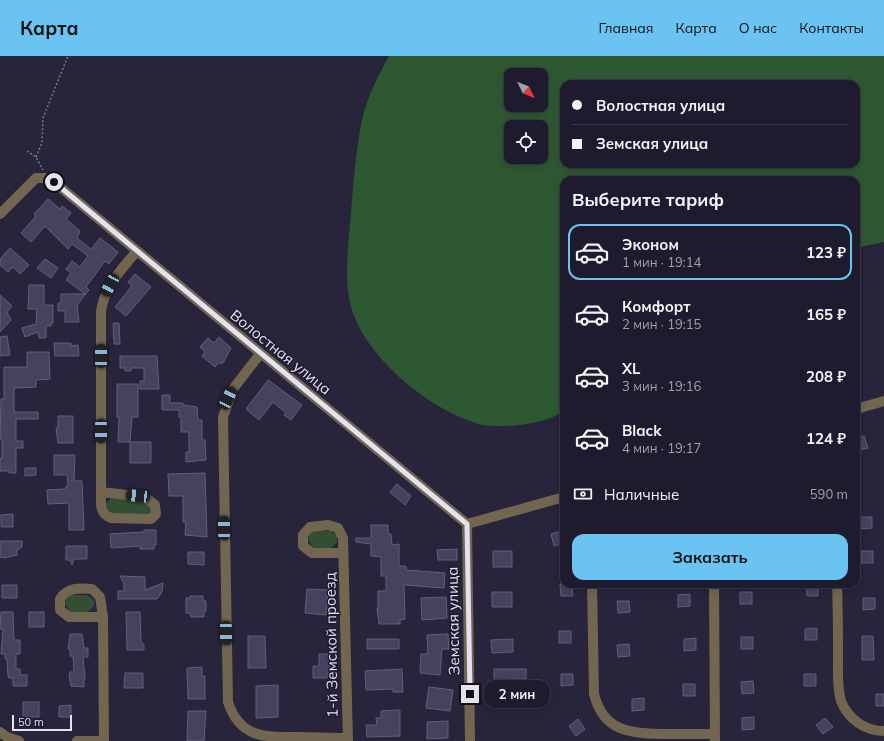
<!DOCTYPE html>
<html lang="ru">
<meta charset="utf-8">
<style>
:root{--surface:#1d1b2d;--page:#252435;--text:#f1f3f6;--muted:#a0a1aa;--line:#3b3949;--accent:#6ac3f1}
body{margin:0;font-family:Mulish,sans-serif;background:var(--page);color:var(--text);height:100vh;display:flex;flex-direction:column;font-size:15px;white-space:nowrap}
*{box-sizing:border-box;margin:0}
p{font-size:13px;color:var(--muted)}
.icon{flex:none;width:22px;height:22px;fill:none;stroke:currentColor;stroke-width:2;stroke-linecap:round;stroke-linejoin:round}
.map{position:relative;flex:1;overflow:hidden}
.panel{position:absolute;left:560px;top:120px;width:300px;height:412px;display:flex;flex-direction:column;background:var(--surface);border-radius:12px;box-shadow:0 2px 10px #0003,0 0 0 1px var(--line)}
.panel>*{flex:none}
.banner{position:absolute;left:560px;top:24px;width:300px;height:88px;border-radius:12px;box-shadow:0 2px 10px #0003,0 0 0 1px var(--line);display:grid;align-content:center;height:88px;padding:0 12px;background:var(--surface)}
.needle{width:26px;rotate:133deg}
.tools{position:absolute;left:504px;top:12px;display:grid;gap:8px}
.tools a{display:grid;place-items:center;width:44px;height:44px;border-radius:8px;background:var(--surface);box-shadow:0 2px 10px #0003,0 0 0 1px var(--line);font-size:20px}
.scale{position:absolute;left:12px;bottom:10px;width:60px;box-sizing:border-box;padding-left:4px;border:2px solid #e4e2f2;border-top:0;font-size:11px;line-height:14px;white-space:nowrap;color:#e4e2f2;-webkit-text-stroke:3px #1e1a31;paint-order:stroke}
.end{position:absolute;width:18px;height:18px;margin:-9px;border:5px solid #e4e2f2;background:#111;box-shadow:0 0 0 2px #111}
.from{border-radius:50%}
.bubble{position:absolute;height:28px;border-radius:12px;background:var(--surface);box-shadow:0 2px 10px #0003,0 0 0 1px var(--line);font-size:13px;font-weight:700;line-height:28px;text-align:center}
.car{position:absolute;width:12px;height:24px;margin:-12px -6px;border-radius:5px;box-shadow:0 0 3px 1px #0007;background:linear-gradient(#222 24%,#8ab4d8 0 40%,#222 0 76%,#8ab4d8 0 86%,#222 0)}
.banner b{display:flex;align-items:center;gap:14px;height:38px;font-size:15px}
.banner b+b{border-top:1px solid var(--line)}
.banner i{width:10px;height:10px;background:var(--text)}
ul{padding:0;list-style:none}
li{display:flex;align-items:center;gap:12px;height:56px;margin:0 8px 6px;padding:0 4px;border:2px solid transparent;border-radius:12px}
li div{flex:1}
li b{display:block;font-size:15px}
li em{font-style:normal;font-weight:700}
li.selected{border-color:var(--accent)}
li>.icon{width:36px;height:36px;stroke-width:1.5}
h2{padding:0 12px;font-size:18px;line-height:48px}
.pay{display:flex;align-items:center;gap:10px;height:44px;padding:0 12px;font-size:15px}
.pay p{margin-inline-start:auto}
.primary-button{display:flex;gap:8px;margin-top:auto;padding:8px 12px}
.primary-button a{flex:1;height:46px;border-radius:12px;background:var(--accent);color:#111;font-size:16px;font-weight:700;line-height:46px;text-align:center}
header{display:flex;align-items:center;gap:24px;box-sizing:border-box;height:56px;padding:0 20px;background:var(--accent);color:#111}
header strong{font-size:19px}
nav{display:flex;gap:22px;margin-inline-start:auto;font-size:14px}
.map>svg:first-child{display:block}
.green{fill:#324e33}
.forest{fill:#2e5832;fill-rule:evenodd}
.building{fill:#46425d;stroke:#635f7b}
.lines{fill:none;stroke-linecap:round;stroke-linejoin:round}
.path{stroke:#78758a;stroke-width:1.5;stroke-dasharray:2 2;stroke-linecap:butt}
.minor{stroke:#726651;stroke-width:10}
.route{stroke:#e4e2f2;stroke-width:5}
.labels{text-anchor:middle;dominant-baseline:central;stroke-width:3;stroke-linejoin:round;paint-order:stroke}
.street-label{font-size:15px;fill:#e4e2f2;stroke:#1e1a31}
</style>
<header>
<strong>Карта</strong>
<nav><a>Главная</a><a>Карта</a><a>О нас</a><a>Контакты</a></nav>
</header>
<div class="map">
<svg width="884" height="685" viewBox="0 0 884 685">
<rect width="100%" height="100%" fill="#27243c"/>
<path class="green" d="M112,441L143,445L152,453L150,459L108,458L105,448Z
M313,475H331L337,480V486L330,493L313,492L308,484L310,478Z
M70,539H87L94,544V550L88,556H70L65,548L66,543Z"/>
<path class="forest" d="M389,0H884V186L856,192V124H564V355C544,369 507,372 482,369C477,368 471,365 465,363C419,345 357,293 349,241C345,218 348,192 350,169C353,134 355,98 362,64C367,41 378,20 389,0ZM511,19H541V49H511ZM564,28H856V108H564ZM511,71H541V101H511Z"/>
<path class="building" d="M48,143L60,153L62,150L71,157L66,163L80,175L77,182L91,193L100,182L118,196L109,208L105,205L86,231L89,234L77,249L79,266H65V255H58V247H61V238H85L66,224L71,217L66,213L72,205L80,211L88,200L72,188L68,193L45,170L31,186L21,177L36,160L34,158Z
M10,192L29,209L20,218L13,211L8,216L0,209V203Z
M45,203L58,212L51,222L37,212Z
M135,218L151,231L126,260L115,251L132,230L128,226Z
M29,229H44V249H53V267H51V270H46V282H39L38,276L25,281L22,272L36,268L37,253H28Z
M0,239L12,250L7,256L11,264L0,276Z
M113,267H119L120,288H114Z
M7,280L10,299L0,300V281Z
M219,281L231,292L223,307H218L215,311L202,300L205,296L200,291L208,282L214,287Z
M54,287H71V290L78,289L79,300H55Z
M27,296H49L50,323L36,324V331L14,332V356H38V363H16V385H23V392H16V417H9V415H0V402H2V383H0L1,343H4V311H27Z
M120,300H157L159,333H140V325H144V312H131V315H125V312H120Z
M268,324L302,349L291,364L284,359L286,357L273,346L259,364L246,353Z
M117,328H138V361H132L130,386H118L119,361H117Z
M162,339H170V347H183V349L197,351L198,364H202V384H205L206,404L186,406V396H189V376H181V361H179V354H162Z
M58,360H73V387H58L56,372H58Z
M864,380L868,392L856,395V383Z
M130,386H151V407H130Z
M54,399H75L74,425H82L84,474H69V447L48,448L47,434L64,433L68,429L67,419H54Z
M25,412H36V419L25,420Z
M205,417L207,481L185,479L186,466H183V440H169L168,418Z
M397,428L411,440L405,449L390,436Z
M13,458V471H1V459Z
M860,461H872V472L860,473Z
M371,469H388V478H391L392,489L399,488V510H406V514L445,517L444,532L404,529L405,563L400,564V568H379L377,552L378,553V535H386V520H381V501L371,500V488L356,486V482H371Z
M144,474H156V489H154V493H140V490L111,492L110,478L144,476Z
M562,475L564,487L554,490L551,478Z
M0,485H22V491L17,494V499L5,502L0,501Z
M66,490H87V503H74L72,509L70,504H66Z
M457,493V504H438L437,494Z
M493,495H512V511H493Z
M861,495H873V507H861Z
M188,496H204V509L188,508Z
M120,520L145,521V534L163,527L162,536L157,543H118V535H124V528Z
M560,528H572L573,540H561Z
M806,528H818V540H807Z
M2,529H17V542H2Z
M307,533L328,534L326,559L305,557Z
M492,536H512V551H492Z
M740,536H752V548H740Z
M690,538V550L678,551V539Z
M190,540H203V545H206V555H204V561H191L190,557H186V542H190Z
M446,541L447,562L422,564L421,542Z
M863,542H875V553L863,554Z
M617,545H629L630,556L618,557Z
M1,556H13L14,584H20V598H16V613H20V619H27V630H13V622H9L8,620L7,603H5V598H1L3,573H0Z
M29,556H44V571H29Z
M126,556H140L141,585L144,589V594H127Z
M817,572V584H805V573Z
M559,575H571V587H559Z
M70,578H82L84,592H88V601H83L85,623H84V631L71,630L69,619L70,616H74L73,600H70V593H68Z
M448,578L449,593H442L440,619L420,617L421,598H428L427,579Z
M248,580H265L266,612H248Z
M862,580H873L874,604H862Z
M741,581H753V593H741Z
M696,582V594L684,595V583Z
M367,583H399V593H367Z
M513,583V596L492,597L491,584Z
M629,588L630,600L618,601L617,589Z
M319,598H330V608L333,607V617H327V622H313V610H319Z
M202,611V620H205V643H188L187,612Z
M402,613L403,636H393V633L366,634L365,615Z
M494,613H526V623H514V641H494Z
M125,617H143V632H124Z
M561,618H573V629L561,630Z
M804,618H816V630H804Z
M753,625L754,637L742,638L741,626Z
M683,628H695V640H683Z
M278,629V661L256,662V630Z
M429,631L453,634L450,655L426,652Z
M876,638H884V650H876Z
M644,642V654L632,655V643Z
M23,646H39V661H23Z
M71,649V661H59V650Z
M400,654V680L367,681L366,669H377L376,662H381V655Z
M188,655H206L204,685H187Z
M754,661V673L742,674V662Z
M825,662L833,671L823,678L816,669Z
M578,663L585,673L576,680L569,670Z
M448,665V682L427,683V666Z"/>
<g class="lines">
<path class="path" d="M27,95L36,101L43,114
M36,101L42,87L43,62L68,0"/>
<path class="minor" d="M0,158L36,122H45L54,126L467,468
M260,298L233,333L223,361L228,646C240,683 266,681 298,681C315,681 331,682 348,682
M856,353L884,345
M101,436C101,447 99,458 111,462L151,463L156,458L155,449L145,441L101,436V256C104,231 121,214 136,196
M467,468L470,685
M467,468L564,441
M343,497H312L303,490V479L310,471L328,469L338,472L343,482L348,685
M592,528L594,638C604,677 631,677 665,678C682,678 698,678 715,678
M714,528L715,685
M837,528C838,553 838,577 838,602C838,616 837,632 841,645C848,663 865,675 884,675
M103,561H69L60,554V543C67,531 80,532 92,533L100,541L103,561L104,685
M0,676L7,681L19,685
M77,685H104"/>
</g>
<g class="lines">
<path class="route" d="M54,126L467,468L470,638"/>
</g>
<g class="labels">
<g class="street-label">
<text transform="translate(281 296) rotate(39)">Волостная улица</text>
<text transform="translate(453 565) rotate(-91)">Земская улица</text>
<text transform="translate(331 589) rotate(-91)">1-й Земской проезд</text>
</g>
</g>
</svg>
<div class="tools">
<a><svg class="needle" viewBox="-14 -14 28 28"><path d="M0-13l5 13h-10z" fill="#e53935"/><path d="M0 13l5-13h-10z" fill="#a0a1aa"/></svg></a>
<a><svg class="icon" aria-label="locate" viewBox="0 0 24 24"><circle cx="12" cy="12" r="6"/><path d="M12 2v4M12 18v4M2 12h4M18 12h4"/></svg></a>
</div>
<div class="scale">50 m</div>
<i class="end from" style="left:54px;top:126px"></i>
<i class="end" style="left:470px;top:638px"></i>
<div class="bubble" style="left:484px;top:624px;width:66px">2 мин</div>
<i class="car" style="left:110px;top:229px;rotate:208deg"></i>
<i class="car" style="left:101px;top:300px;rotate:0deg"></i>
<i class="car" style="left:228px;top:342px;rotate:26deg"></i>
<i class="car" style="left:101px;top:375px;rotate:180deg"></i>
<i class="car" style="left:138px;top:440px;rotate:276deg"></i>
<i class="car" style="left:224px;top:472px;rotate:359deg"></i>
<i class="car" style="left:226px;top:577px;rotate:179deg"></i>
<div class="banner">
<b><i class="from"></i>Волостная улица</b>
<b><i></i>Земская улица</b>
</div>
<section class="panel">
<h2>Выберите тариф</h2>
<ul>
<li class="selected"><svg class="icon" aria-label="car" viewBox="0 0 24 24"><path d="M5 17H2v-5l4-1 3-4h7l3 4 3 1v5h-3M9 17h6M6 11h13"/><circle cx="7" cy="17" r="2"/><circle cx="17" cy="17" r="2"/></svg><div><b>Эконом</b><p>1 мин · 19:14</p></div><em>123 ₽</em></li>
<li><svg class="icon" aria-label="car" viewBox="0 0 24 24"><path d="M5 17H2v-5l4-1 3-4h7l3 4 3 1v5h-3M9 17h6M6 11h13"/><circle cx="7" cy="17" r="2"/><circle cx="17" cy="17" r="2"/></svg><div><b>Комфорт</b><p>2 мин · 19:15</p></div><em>165 ₽</em></li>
<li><svg class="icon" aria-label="car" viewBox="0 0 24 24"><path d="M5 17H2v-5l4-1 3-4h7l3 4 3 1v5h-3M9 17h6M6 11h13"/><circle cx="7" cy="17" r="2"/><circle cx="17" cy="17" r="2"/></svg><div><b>XL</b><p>3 мин · 19:16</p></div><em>208 ₽</em></li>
<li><svg class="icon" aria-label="car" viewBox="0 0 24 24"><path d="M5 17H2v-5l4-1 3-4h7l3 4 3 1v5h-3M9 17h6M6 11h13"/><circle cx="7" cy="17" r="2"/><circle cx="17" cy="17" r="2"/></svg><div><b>Black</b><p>4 мин · 19:17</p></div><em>124 ₽</em></li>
</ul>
<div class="pay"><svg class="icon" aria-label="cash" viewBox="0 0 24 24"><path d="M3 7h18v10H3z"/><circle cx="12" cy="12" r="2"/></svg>Наличные<p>590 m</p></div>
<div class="primary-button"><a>Заказать</a></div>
</section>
</div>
